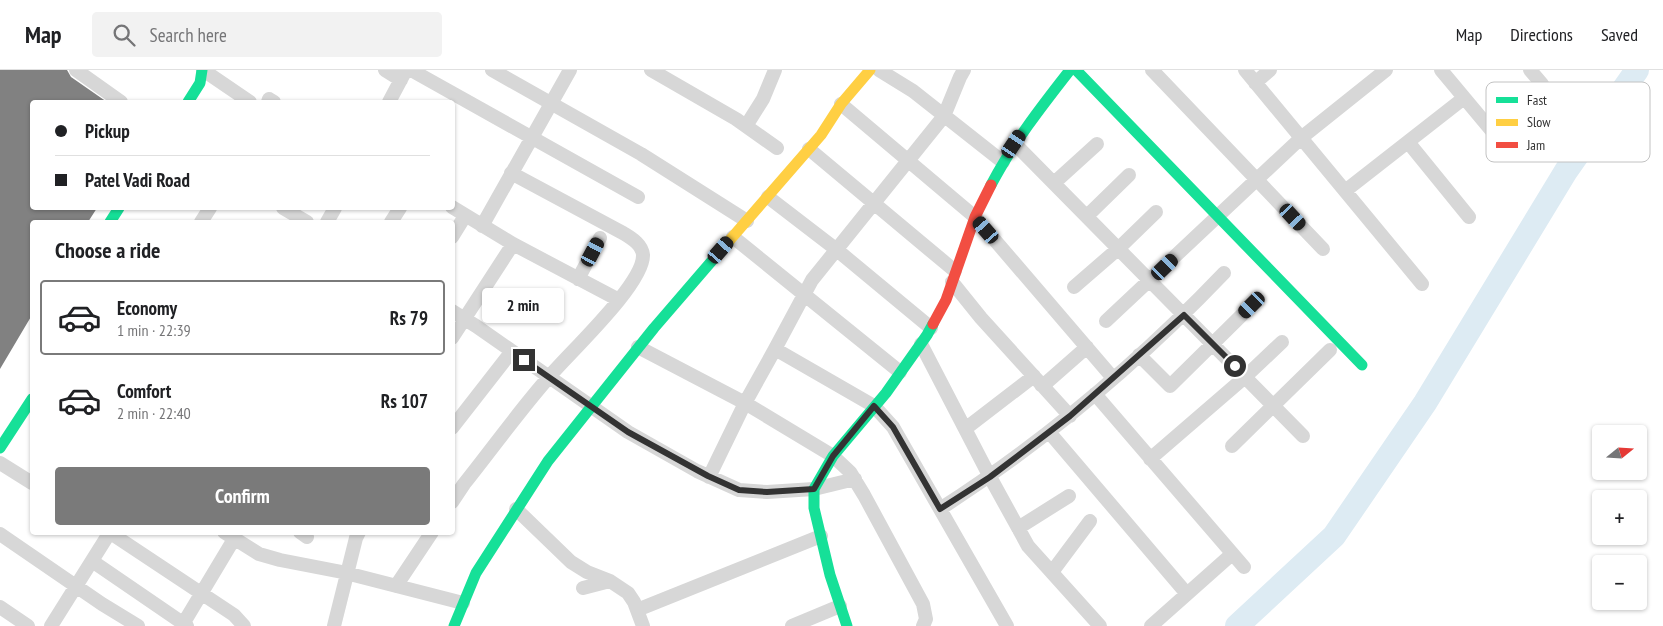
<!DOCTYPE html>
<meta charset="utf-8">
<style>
:root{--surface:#fff;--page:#f2f2f2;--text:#202124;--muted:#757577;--line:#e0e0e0;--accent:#7a7a7a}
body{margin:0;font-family:"PT Sans Narrow",sans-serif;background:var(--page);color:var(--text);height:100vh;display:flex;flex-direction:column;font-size:19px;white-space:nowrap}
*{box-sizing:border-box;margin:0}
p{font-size:16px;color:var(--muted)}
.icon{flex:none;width:28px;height:28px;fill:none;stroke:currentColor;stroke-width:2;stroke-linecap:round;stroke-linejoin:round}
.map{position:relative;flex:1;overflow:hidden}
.sheet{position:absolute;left:30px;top:150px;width:425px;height:315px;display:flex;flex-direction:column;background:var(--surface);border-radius:5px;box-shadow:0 1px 4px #0004}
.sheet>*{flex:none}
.banner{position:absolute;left:30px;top:30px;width:425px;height:110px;border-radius:5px;box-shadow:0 1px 4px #0004;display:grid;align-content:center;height:110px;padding:0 25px;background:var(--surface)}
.needle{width:32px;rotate:72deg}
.buttons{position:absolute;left:1592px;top:355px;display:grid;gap:10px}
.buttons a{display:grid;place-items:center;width:55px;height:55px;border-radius:5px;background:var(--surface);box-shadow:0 1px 4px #0004;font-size:25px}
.end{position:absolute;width:22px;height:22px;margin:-11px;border:6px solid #333;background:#fff;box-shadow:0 0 0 2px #fff}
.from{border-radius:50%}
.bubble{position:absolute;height:35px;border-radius:5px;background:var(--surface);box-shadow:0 1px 4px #0004;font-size:16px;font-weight:800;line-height:35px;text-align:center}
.car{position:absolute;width:15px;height:30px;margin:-15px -8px;border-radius:6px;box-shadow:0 0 4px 1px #0007;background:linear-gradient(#222 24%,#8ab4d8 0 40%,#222 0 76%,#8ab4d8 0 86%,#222 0)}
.banner b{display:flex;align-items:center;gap:18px;height:48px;font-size:19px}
.banner b+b{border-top:1px solid var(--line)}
.banner i{width:12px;height:12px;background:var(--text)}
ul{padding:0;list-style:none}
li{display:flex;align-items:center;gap:15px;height:75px;margin:0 10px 8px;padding:0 15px;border:2px solid transparent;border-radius:5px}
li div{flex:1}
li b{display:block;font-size:19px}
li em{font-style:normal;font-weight:800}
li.on{border-color:var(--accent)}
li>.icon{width:45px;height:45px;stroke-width:1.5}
h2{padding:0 25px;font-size:22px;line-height:60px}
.action{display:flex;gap:10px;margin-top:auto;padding:10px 25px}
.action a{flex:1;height:58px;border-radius:5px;background:var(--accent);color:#fff;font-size:20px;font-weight:800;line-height:58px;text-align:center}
header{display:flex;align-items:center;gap:30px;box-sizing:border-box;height:70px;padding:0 25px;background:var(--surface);border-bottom:1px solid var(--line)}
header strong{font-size:24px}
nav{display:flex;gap:28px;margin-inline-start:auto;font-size:18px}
.search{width:350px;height:45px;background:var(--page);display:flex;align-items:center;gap:12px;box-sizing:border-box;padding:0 18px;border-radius:5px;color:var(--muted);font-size:19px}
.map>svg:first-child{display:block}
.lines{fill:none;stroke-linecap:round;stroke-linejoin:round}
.river{stroke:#ddebf3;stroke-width:24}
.building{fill:#818181}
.street{stroke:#d7d7d7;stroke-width:14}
.fast{stroke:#16e098;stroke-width:11}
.slow{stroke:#ffcf43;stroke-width:11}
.jam{stroke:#f24e42;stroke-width:11}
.route{stroke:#333;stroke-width:6}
.key{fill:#fff;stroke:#c2c2c2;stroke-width:1}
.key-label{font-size:14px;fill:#333}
</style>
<header>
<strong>Map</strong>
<div class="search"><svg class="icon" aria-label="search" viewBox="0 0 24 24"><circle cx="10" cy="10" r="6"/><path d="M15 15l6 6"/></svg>Search here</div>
<nav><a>Map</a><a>Directions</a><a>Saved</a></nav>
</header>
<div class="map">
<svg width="1663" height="556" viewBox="0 0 1663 556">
<rect width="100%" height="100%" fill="#fff"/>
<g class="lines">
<path class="river" d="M1237,556L1334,466L1425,333L1566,101L1637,0"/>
</g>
<path class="building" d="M0,0H67L71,7L107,32H32V138H97L88,152H32V245L0,299Z"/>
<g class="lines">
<path class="street" d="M76,0L121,32
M203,0L250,32
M385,0L401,10
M411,0L638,127
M492,0L641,84L747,151
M651,0L736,49L777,78
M879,0L913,21L1003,92
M1152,0L1323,179
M1245,0L1422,214
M1441,0L1512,85
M1530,0L1542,14
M1255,13L1270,0
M268,32L269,29L274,32
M389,32L406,0
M841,34L975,147L1113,308
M746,56L763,29L775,0
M1408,72L1469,147
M1015,74L1303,366
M809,79L955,201
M1054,113L1097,74
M1345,121L1464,28
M768,127L837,180L931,258
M452,137L513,174L619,230
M283,138L307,152
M1087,146L1129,105
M201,152L210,138
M327,152L335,138
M391,152L400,138
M482,156L570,0
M452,167L465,146
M733,167L900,302
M578,209L600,168
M952,212L981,248L1070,346
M1074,217L1119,178L1156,142
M452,241L476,256L628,362L697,401L739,420L767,422L814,419L855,409
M1106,251L1301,68L1386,0
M452,268L513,174
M921,274L990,407L1028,476L1100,556
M638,277L745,333L833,386L850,402L864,425L923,534L926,549L923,556
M775,279L874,336L893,357L1007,556
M1139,285L1170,316L1252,235
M1041,315L1046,313L1087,277
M1095,324L1244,497
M452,358L512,281
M965,359L1034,306
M1049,362L1187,524
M1232,376L1330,280
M1150,389L1245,307L1282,272
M0,393L32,413
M709,407L745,333L775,279L812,210L944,46L960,7L964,0
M452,432L464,414C492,379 519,341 549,307C569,283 644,214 643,185C642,174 631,168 623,163L511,103
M516,439L571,492L587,502L610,511L628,523L634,532L643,556
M940,439C1044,372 1138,293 1224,203
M1018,458L1069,426
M109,462L234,545L244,556
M224,462L259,484L280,490L342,502L463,533
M300,462L307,467
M0,464L102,534L138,556
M92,491L187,556
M1052,502L1090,451
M396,516L432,462
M583,518L610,511
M0,537L28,556
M637,540L821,466
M183,554L234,469
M51,556L110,462
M334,556L356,468L359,462
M792,556L840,536
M1151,556L1232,484"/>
<path class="fast" d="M1076,0L1362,295
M188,32L200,13L202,0
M991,115C1013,73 1041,37 1070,0
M110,152L119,138
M0,378L32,329
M454,556L476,503L548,391L654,258L729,171
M847,556L830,505L814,438V419L833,386L886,323L927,265L933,254"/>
<path class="slow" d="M729,171L821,65L841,34L870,0"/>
<path class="jam" d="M933,254L946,230L975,147L991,115"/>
</g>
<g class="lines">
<path class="route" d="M524,290L628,362L708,406L739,420L767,422L814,419L833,386L874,336L893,357L940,439L990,407L1070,346L1184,245L1235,296"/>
</g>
<rect x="1486" y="12" width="164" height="80" rx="8" class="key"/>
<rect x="1496" y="27" width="22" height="6" fill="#16e098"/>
<rect x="1496" y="49" width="22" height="7" fill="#ffcf43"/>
<rect x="1496" y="72" width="22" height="6" fill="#f24e42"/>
<g class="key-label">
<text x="1527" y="35">Fast</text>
<text x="1527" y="57">Slow</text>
<text x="1527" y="80">Jam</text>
</g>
</svg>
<div class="buttons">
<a><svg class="needle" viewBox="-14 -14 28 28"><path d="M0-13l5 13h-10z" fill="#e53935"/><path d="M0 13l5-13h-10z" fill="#757577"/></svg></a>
<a>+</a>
<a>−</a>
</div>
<i class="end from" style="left:1235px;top:296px"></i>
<i class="end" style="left:524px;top:290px"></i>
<div class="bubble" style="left:482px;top:218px;width:82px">2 min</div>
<i class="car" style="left:1014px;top:74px;rotate:34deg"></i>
<i class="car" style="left:1293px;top:147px;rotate:137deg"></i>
<i class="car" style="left:986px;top:160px;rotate:319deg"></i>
<i class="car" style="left:721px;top:180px;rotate:41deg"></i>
<i class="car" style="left:593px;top:182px;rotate:28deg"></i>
<i class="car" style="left:1165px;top:197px;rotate:46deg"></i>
<i class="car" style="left:1252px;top:235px;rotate:225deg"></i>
<div class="banner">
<b><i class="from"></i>Pickup</b>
<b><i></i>Patel Vadi Road</b>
</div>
<section class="sheet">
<h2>Choose a ride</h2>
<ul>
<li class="on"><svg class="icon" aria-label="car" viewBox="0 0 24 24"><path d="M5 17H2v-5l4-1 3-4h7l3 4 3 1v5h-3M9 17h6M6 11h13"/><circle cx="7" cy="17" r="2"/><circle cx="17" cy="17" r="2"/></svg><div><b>Economy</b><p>1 min · 22:39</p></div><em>Rs 79</em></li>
<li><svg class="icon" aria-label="car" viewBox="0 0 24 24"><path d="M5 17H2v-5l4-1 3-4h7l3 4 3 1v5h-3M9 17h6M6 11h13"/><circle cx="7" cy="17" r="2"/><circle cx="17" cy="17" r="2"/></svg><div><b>Comfort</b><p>2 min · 22:40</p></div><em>Rs 107</em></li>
</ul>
<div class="action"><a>Confirm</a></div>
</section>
</div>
